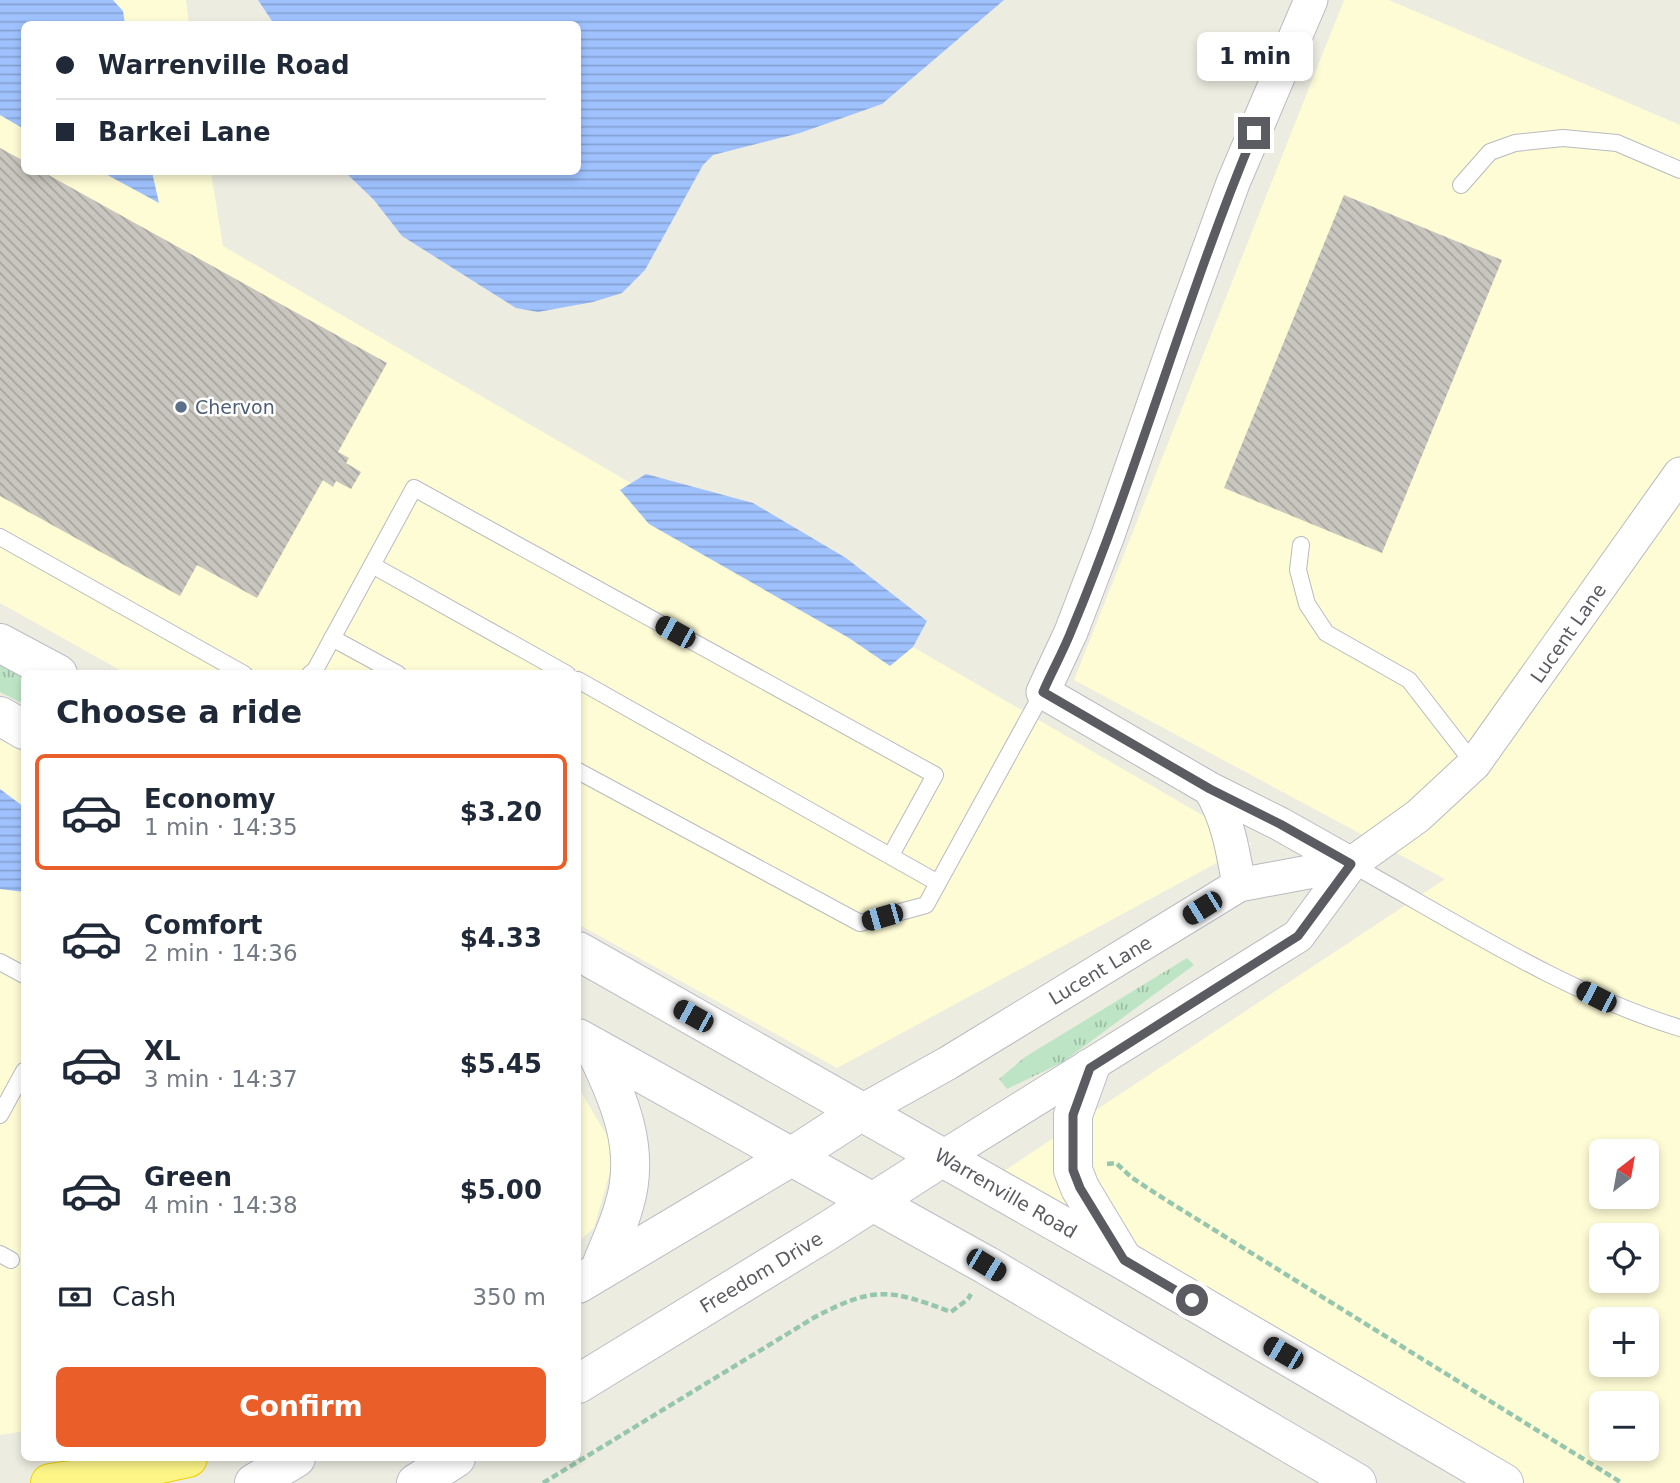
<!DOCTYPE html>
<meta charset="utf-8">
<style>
:root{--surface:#fff;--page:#f6f6f7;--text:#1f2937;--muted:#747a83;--line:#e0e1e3;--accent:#ea5e2a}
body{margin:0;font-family:"DejaVu Sans",sans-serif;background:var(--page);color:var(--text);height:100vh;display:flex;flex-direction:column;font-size:26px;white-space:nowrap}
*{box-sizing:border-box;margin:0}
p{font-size:23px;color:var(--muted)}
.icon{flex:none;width:38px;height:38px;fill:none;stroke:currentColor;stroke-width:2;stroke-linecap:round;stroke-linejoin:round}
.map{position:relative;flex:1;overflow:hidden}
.details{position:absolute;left:21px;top:670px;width:560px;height:791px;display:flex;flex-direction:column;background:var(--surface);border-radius:10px;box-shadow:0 4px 10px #0003}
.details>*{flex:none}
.guide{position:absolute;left:21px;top:21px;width:560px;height:154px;border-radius:10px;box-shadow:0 4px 10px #0003;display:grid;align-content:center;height:154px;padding:0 35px;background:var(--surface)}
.needle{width:46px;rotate:31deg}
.fabs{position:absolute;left:1589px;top:1139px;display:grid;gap:14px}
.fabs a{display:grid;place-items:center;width:70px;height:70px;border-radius:10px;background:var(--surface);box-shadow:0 4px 10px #0003;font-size:35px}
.end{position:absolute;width:32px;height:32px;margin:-16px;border:9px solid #5a5c62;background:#fff;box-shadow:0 0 0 4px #fff}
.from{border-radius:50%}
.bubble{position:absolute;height:49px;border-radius:10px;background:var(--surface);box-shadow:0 4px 10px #0003;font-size:23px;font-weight:800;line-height:49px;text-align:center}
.car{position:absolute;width:21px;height:42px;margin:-21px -10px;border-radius:9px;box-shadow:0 0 5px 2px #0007;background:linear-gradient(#222 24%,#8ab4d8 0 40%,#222 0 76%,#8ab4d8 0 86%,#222 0)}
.guide b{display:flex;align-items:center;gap:24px;height:66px;font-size:26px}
.guide b+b{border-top:2px solid var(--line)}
.guide i{width:18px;height:18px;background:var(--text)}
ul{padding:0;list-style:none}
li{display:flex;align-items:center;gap:21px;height:116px;margin:0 14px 10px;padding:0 21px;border:4px solid transparent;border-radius:10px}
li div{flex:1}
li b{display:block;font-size:26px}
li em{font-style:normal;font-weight:800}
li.selected{border-color:var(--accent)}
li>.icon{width:63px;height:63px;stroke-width:1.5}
h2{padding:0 35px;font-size:32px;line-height:84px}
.pay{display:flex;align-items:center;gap:18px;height:77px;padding:0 35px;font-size:26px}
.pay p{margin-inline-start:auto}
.cta{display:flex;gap:14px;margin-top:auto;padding:14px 35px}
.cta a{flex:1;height:80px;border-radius:10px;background:var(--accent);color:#fff;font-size:28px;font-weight:800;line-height:80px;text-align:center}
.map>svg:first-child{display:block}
.commercial{fill:#fefcd5;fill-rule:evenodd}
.grass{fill:url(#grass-tufts)}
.water{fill:url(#water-rules)}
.building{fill:url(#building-back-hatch)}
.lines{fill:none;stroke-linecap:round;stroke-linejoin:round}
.service-casing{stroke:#b9bac0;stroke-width:18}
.minor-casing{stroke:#b9bac0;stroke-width:35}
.secondary-casing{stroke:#bcbdc5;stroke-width:40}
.motorway-casing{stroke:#eed200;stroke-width:40}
.path{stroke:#96c6ad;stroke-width:4.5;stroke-dasharray:7 3.5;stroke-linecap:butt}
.service{stroke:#fff;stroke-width:16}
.minor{stroke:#fff;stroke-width:33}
.secondary{stroke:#fff;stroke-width:38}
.motorway{stroke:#fdf687;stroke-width:38}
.route{stroke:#5a5c62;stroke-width:9}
.service-dot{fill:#5c6f8a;stroke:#fff;stroke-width:2.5}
.labels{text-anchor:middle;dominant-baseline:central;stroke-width:5;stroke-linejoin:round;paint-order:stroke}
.service-label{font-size:19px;fill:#4e5e75;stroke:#fff;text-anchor:start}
.street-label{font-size:19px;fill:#5a5c62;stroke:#fff}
</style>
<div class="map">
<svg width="1680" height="1483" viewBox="0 0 1680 1483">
<defs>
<pattern id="grass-tufts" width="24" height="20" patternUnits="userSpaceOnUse" patternTransform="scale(1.75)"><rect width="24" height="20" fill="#bde5c5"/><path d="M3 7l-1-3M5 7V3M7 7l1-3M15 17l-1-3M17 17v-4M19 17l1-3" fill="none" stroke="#9dbda3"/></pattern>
<pattern id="water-rules" width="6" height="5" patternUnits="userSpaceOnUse" patternTransform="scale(1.75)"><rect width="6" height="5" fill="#9fc2ff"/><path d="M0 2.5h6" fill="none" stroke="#85a1d2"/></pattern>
<pattern id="building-back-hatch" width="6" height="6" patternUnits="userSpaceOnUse" patternTransform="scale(1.75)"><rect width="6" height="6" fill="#c8c6be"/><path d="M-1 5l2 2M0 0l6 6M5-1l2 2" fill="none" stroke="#a5a49e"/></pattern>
</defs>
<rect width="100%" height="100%" fill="#edece1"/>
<path class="commercial" d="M0,0H186L189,24H24V172H211L223,246L1252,844L837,1068L578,924V674H127L0,603Z
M1344,0H1389L1680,125V1483H1520L1004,1171L1445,879L1074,680ZM1601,1152H1647V1197H1601ZM1601,1236H1647V1281H1601ZM1601,1320H1647V1365H1601ZM1601,1404H1647V1449H1601Z
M0,739L24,753V1431L0,1435Z
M578,1087L616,1151L594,1228L578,1242Z"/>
<path class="grass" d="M0,662L24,675V704L0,692Z
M1187,958L1194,965L1063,1062L1007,1089L999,1079L1025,1057Z"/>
<path class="water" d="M0,0H113L123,11L125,24H24V129L0,115Z
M258,0H1004L882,104L800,133L713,155L703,165L645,270L622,293L593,302L538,312L516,308L402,236L374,200L345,172H578V24H274Z
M102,172H152L159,203Z
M646,474L753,503L846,558L927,621L913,647L890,666L849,638L649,524L620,490Z
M0,789L24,807V892L0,889Z"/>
<path class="building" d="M0,148L24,161V172H43L387,363L338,452L349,458L346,463L361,472L351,489L336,481L333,487L323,480L257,598L197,565L180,596L0,496Z
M1344,195L1502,260L1382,553L1224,488Z"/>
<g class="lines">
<g class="service-casing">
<path id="service" d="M1461,185L1490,152L1515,143L1563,138L1617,143L1680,170
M0,537L244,674
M1301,545L1298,570L1307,604L1326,633L1409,680L1474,764
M372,565L567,674
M332,638L398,674
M310,674L315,670L414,488L935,775L891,855
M578,680L938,883
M578,771L860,923L926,905L1043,692
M1351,864C1456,922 1565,993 1680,1028
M0,962L24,975
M0,1115L24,1071
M0,1254L11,1260"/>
</g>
<g class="minor-casing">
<path id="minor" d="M1311,0L1233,183L1177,337L1108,535L1071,632L1043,692L1210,789L1280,824L1351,864
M1210,789C1228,819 1233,851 1239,885
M862,1111L948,1063L1239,885L1351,864
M943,1157L1298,936L1351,864L1418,816L1474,764L1680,474"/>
</g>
<g class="secondary-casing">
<path id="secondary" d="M0,643L58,674
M0,716L24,730
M578,951L1123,1260L1504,1483
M578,1038L986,1265L1357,1483
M594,1047C618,1098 642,1148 624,1206C618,1228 607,1250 599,1271
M1090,1068L1073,1115V1170L1080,1188L1122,1258
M578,1284L791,1157L862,1111
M578,1384L826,1232L943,1157
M254,1483L296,1458
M416,1483L456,1458"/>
</g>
<g class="motorway-casing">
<path id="motorway" d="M50,1483L114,1474L188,1458"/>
</g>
<path class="path" d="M1107,1164L1116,1163L1131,1177L1158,1195L1622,1483
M543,1483L815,1317C874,1286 890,1289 951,1312L968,1299L971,1294"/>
<use href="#service" class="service"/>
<use href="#minor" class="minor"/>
<use href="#secondary" class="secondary"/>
<use href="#motorway" class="motorway"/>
</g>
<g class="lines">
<path class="route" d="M1192,1300L1124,1260L1080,1188L1073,1170V1115L1090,1068L1298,936L1351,864L1280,824L1210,789L1043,692C1052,671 1064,650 1072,629C1140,466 1186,296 1254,133"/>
</g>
<circle class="service-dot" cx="181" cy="407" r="7"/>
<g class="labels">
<g class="service-label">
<text x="195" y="407">Chervon</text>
</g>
<g class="street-label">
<text transform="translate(1568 633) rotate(-55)">Lucent Lane</text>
<text transform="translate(1100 970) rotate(-31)">Lucent Lane</text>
<text transform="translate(1006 1193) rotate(30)">Warrenville Road</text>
<text transform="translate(761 1272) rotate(-31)">Freedom Drive</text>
</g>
</g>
</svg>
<div class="fabs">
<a><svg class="needle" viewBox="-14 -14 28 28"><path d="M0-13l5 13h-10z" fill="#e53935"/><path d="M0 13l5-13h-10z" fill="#747a83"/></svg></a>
<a><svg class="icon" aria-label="locate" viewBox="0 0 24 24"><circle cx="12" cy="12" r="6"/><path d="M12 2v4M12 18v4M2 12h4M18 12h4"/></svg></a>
<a>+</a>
<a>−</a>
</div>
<i class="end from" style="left:1192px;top:1300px"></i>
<i class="end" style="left:1254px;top:133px"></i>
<div class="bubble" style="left:1197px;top:32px;width:116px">1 min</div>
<i class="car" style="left:675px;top:632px;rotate:299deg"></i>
<i class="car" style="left:1202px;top:908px;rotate:238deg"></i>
<i class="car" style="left:882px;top:917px;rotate:254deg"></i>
<i class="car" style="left:1596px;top:997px;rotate:297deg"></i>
<i class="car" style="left:693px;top:1016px;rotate:299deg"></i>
<i class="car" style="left:986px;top:1265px;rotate:121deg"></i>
<i class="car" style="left:1283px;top:1353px;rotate:300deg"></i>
<div class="guide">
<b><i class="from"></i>Warrenville Road</b>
<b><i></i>Barkei Lane</b>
</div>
<section class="details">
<h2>Choose a ride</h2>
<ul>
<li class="selected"><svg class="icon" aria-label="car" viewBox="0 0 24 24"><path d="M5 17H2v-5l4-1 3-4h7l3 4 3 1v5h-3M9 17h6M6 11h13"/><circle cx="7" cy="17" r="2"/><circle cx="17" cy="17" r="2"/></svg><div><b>Economy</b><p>1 min · 14:35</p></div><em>$3.20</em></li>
<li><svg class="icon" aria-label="car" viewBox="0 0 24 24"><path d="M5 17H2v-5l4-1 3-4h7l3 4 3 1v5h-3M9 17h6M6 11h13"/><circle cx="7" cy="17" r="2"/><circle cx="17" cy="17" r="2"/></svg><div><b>Comfort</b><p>2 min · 14:36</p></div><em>$4.33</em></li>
<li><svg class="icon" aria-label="car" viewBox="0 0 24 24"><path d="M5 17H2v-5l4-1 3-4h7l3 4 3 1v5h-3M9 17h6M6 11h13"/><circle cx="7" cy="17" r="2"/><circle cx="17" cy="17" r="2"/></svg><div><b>XL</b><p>3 min · 14:37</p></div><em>$5.45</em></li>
<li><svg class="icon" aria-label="car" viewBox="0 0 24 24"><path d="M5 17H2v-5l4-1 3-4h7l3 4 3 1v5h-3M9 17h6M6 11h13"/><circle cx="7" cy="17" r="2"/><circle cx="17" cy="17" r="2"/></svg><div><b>Green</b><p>4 min · 14:38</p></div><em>$5.00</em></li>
</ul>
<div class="pay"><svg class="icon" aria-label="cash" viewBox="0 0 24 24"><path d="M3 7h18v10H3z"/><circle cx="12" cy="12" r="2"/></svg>Cash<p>350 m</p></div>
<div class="cta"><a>Confirm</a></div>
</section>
</div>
